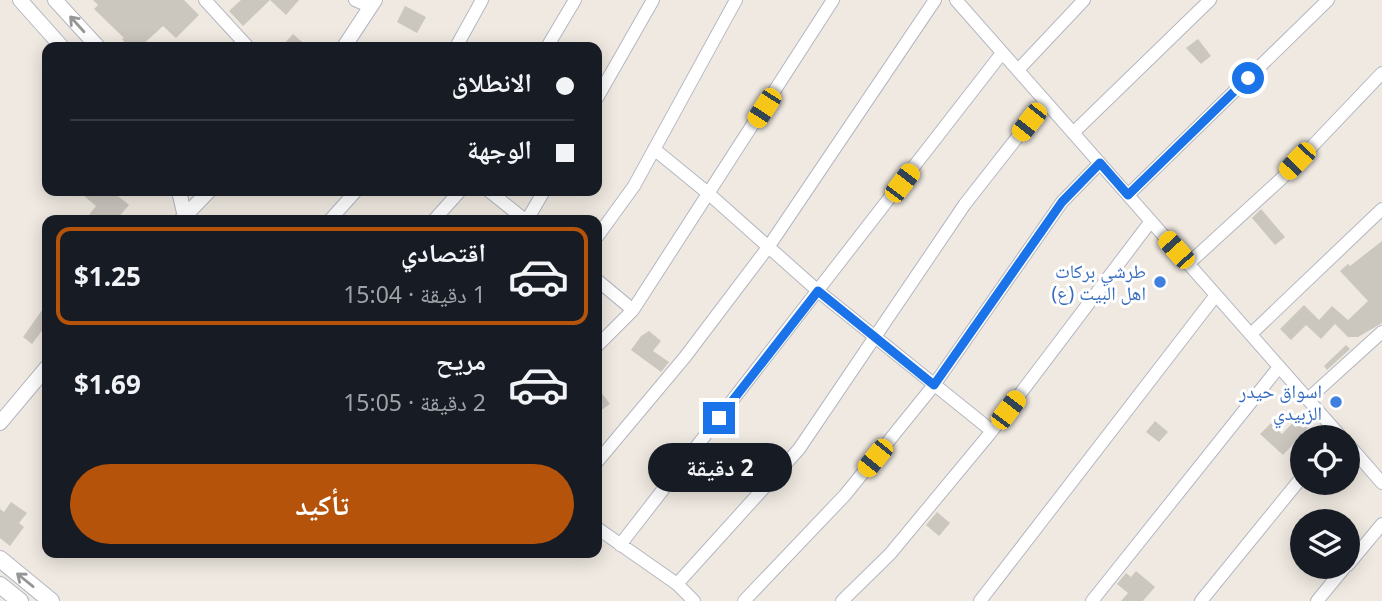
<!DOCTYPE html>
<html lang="ar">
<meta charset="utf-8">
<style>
:root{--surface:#171b24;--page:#242831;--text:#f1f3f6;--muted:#9ea1a6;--line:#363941;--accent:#b45309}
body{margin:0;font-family:"Noto Sans","Noto Naskh Arabic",sans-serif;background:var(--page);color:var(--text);direction:rtl;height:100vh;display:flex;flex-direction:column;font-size:26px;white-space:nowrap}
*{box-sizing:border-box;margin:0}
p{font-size:23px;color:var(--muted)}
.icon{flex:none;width:38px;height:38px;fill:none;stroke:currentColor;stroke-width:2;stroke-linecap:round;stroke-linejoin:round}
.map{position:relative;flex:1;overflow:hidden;direction:ltr}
.details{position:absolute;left:42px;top:215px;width:560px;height:343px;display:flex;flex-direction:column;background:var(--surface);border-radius:14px;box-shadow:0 4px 18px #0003;direction:rtl}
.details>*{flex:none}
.guide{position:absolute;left:42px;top:42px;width:560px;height:154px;border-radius:14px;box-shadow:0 4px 18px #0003;direction:rtl;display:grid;align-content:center;height:154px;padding:0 28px;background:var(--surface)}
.tools{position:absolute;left:1290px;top:425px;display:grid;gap:14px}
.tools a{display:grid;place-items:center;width:70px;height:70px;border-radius:50%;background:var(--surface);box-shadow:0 4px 18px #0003;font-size:35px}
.end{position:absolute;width:32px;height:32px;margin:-16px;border:9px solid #1a73e8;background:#fff;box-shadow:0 0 0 4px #fff}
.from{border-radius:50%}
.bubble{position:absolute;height:49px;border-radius:24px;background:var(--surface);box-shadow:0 4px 18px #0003;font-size:23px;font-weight:700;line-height:49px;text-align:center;direction:rtl}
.car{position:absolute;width:21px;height:42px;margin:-21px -10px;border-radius:9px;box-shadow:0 0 5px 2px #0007;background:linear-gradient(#f5c518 24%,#345 0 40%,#f5c518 0 76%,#345 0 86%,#f5c518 0)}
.guide b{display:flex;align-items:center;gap:24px;height:66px;font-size:26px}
.guide b+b{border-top:2px solid var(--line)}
.guide i{width:18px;height:18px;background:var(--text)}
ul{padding:12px 0 0;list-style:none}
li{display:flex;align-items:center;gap:21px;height:98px;margin:0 14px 10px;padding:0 14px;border:4px solid transparent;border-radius:14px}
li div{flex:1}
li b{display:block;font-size:26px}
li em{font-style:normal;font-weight:700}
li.current{border-color:var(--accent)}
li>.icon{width:63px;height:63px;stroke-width:1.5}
.primary-button{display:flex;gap:14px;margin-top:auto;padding:14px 28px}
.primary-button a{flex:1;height:80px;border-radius:42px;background:var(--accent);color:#fff;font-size:28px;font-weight:700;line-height:80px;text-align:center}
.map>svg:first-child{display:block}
.building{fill:#cbc7bf}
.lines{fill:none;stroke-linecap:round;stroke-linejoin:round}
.minor-casing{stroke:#b4b7c1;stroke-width:14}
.tertiary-casing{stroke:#b4b7c1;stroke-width:16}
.secondary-casing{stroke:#b4b7c1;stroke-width:18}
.minor{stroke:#fff;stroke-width:12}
.tertiary{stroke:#fff;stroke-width:14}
.secondary{stroke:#fff;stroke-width:16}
.oneway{stroke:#969696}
.route{stroke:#1a73e8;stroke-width:9}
.shop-dot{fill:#3f7fe0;stroke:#fff;stroke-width:2.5}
.labels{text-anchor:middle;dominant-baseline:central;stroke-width:6;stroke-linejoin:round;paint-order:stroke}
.shop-label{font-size:19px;fill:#366cbe;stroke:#fff;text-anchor:end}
</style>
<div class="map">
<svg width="1382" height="601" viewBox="0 0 1382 601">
<rect width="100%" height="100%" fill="#efe9e1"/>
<path class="building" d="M93,0H184L199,15L176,38L163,26L140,47H129L122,39L124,38L94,9L98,5Z
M241,0H299L286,15L270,0L243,26L229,11Z
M405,6L426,17L417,33L397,22Z
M293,34L308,47H281Z
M1198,39L1211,56L1201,64L1186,48Z
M78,191H123L118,196L129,205L116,220H96L89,215L96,206Z
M1261,209L1285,237L1275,245L1252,218Z
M1382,241V323L1358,337H1348L1335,324L1321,339L1306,325L1291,340L1280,329L1304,305L1319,320L1332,306L1348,320L1368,301L1340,271L1348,264L1350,266Z
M47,303V324L32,344L23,337Z
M649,331L661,341L653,351L669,362L661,372L631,350L641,336Z
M1346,345L1350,349L1327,370L1324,366Z
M597,387L610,404L597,413Z
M1298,417L1309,427L1283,455L1260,434L1271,423L1282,434Z
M1155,421L1168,432L1159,442L1146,432Z
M11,502L27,513L19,523L24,527L10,546L0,538V509L4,512Z
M937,512L950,523L939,536L926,525Z
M1136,571L1155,587L1143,601H1121L1128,593L1117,584L1126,573L1131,577Z"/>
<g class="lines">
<g class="minor-casing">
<path id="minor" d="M205,0L248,47
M355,0L371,7
M956,0L1342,438
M456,47L482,0
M547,47L575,0
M1018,70L1084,0
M597,98L653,0
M1073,133L1210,0
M654,149L709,194L818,291L992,431L1151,221
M489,191L525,220
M1128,195L1328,0
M330,220L356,191
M434,220L460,191
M527,220L544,191
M597,237L634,186L736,0
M1188,264L1281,179L1382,73
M597,280L633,310L833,0
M1251,334L1382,209
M597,346L633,310
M1308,399L1382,332
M1348,444L1382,483
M597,462L685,357L769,246L935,0
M597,528L677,584L694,601
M620,545L1002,53
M1348,565L1382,524
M677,584L799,449L965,204L1045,102
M744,601L845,495L934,385L1062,202L1100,163
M842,601L890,554L992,431
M980,601L1216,295
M1092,601L1279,367
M1201,601L1302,477
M1317,601L1345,567"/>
</g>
<g class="tertiary-casing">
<path id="tertiary" d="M20,0L62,47
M55,0L98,47
M344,47L375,0
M179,191L185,217
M181,220L209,191
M0,423L47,367"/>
</g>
<g class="secondary-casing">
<path id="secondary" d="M0,559L51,601
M0,585L20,601"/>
</g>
<use href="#minor" class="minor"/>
<use href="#tertiary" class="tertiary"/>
<use href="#secondary" class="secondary"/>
</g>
<defs><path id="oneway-shaft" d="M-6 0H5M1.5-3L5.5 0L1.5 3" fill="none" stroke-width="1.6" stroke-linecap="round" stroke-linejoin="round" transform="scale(1.75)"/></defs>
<g class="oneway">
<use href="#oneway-shaft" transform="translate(77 24) rotate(-132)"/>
<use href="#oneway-shaft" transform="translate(25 580) rotate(-141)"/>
</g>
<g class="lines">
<path class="route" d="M719,418L818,291L934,385L1062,202L1100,163L1128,195L1248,78"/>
</g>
<g class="shop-dot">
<circle cx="1160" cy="282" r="7"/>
<circle cx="1336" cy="402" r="7"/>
</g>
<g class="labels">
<g class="shop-label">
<text x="1146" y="271">طرشي بركات<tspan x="1146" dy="22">اهل البيت (ع)</tspan></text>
<text x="1322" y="391">اسواق حيدر<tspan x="1322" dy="22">الزبيدي</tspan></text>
</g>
</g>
</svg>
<div class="tools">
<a><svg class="icon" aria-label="locate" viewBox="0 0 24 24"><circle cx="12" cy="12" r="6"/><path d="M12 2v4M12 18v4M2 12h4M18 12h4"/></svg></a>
<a><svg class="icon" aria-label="layers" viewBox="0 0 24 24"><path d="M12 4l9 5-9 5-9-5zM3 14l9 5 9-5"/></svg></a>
</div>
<i class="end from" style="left:1248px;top:78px"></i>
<i class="end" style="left:719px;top:418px"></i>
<div class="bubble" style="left:648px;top:443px;width:144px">2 دقيقة</div>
<i class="car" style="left:764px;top:108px;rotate:213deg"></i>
<i class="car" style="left:1029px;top:122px;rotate:218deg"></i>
<i class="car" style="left:1297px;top:161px;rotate:224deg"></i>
<i class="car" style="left:902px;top:183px;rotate:37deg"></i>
<i class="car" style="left:1176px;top:250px;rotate:318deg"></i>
<i class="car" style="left:1008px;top:410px;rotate:37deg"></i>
<i class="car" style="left:875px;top:458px;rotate:219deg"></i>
<div class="guide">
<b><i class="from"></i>الانطلاق</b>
<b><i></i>الوجهة</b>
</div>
<section class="details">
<ul>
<li class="current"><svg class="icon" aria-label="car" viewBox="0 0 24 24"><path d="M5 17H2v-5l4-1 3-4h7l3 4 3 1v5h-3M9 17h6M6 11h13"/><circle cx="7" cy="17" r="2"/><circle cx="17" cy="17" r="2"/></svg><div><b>اقتصادي</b><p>1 دقيقة · 15:04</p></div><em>$1.25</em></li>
<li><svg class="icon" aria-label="car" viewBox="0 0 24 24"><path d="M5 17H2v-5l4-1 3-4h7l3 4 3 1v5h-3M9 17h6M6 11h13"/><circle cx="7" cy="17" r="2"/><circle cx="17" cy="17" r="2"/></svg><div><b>مريح</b><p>2 دقيقة · 15:05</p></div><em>$1.69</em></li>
</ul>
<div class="primary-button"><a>تأكيد</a></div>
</section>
</div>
